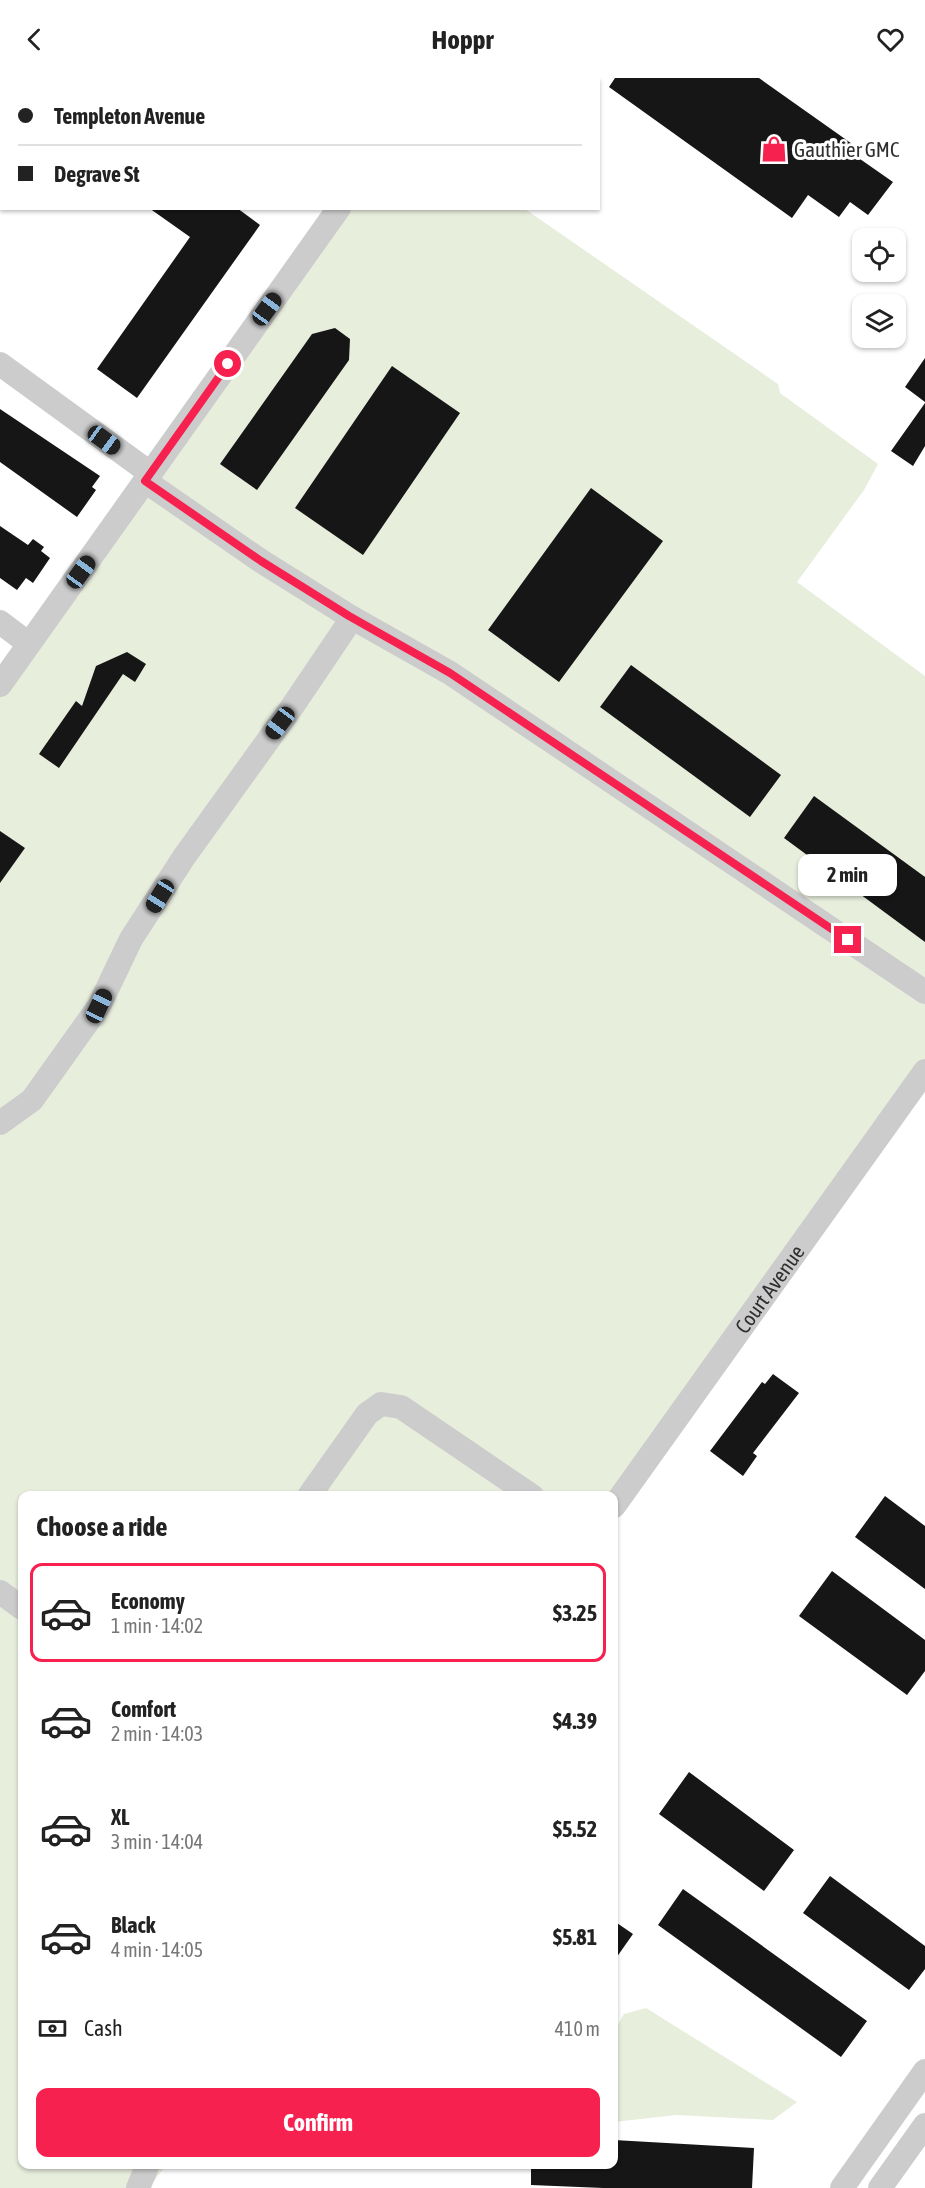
<!DOCTYPE html>
<meta charset="utf-8">
<style>
:root{--surface:#fff;--page:#f2f2f2;--text:#222;--muted:#767676;--line:#e0e0e0;--accent:#f72150}
body{margin:0;font-family:"Asap Condensed",sans-serif;background:var(--page);color:var(--text);height:100vh;display:flex;flex-direction:column;font-size:22px;white-space:nowrap}
*{box-sizing:border-box;margin:0}
p{font-size:20px;color:var(--muted)}
.icon{flex:none;width:33px;height:33px;fill:none;stroke:currentColor;stroke-width:2;stroke-linecap:round;stroke-linejoin:round}
.map{position:relative;flex:1;overflow:hidden}
.side{position:absolute;left:18px;top:1413px;width:600px;height:678px;display:flex;flex-direction:column;background:var(--surface);border-radius:12px;box-shadow:0 2px 4px #0004}
.side>*{flex:none}
.banner{position:absolute;left:0px;top:0px;width:600px;height:132px;box-shadow:0 2px 4px #0004;display:grid;align-content:center;height:132px;padding:0 18px;background:var(--surface)}
.tools{position:absolute;left:852px;top:150px;display:grid;gap:12px}
.tools a{display:grid;place-items:center;width:54px;height:54px;border-radius:12px;background:var(--surface);box-shadow:0 2px 4px #0004;font-size:30px}
.end{position:absolute;width:27px;height:27px;margin:-14px;border:8px solid #f72150;background:#fff;box-shadow:0 0 0 3px #fff}
.from{border-radius:50%}
.bubble{position:absolute;height:42px;border-radius:12px;background:var(--surface);box-shadow:0 2px 4px #0004;font-size:20px;font-weight:700;line-height:42px;text-align:center}
.car{position:absolute;width:18px;height:36px;margin:-18px -9px;border-radius:8px;box-shadow:0 0 4px 2px #0007;background:linear-gradient(#222 24%,#8ab4d8 0 40%,#222 0 76%,#8ab4d8 0 86%,#222 0)}
.banner b{display:flex;align-items:center;gap:21px;height:57px;font-size:22px}
.banner b+b{border-top:2px solid var(--line)}
.banner i{width:15px;height:15px;background:var(--text)}
ul{padding:0;list-style:none}
li{display:flex;align-items:center;gap:18px;height:99px;margin:0 12px 9px;padding:0 6px;border:3px solid transparent;border-radius:12px}
li div{flex:1}
li b{display:block;font-size:22px}
li em{font-style:normal;font-weight:700}
li.active{border-color:var(--accent)}
li>.icon{width:54px;height:54px;stroke-width:1.5}
h2{padding:0 18px;font-size:27px;line-height:72px}
.pay{display:flex;align-items:center;gap:15px;height:66px;padding:0 18px;font-size:22px}
.pay p{margin-inline-start:auto}
.action{display:flex;gap:12px;margin-top:auto;padding:12px 18px}
.action a{flex:1;height:69px;border-radius:12px;background:var(--accent);color:#fff;font-size:24px;font-weight:700;line-height:69px;text-align:center}
header{display:flex;justify-content:space-between;align-items:center;height:78px;padding:0 18px;background:var(--surface);font-size:27px;font-weight:700}
.map>svg:first-child{display:block}
.green{fill:#e8eedc}
.building{fill:#161616}
.lines{fill:none;stroke-linecap:round;stroke-linejoin:round}
.minor{stroke:#ccc;stroke-width:24}
.route{stroke:#f72150;stroke-width:8}
.labels{text-anchor:middle;dominant-baseline:central;stroke-width:6;stroke-linejoin:round;paint-order:stroke}
.poi-label{font-size:21px;fill:#2f2f2f;stroke:#fff;text-anchor:start}
.street-label{font-size:21px;fill:#2f2f2f;stroke:#fff}
</style>
<header><svg class="icon" aria-label="back" viewBox="0 0 24 24"><path d="M15 5l-7 7 7 7"/></svg>Hoppr<svg class="icon" aria-label="heart" viewBox="0 0 24 24"><path d="M12 20l-8-8c-3-5 5-10 8-4 3-6 11-1 8 4z"/></svg></header>
<div class="map">
<svg width="925" height="2110" viewBox="0 0 925 2110">
<rect width="100%" height="100%" fill="#fff"/>
<path class="green" d="M339,131H525L778,306L780,315L878,386L864,412L797,504L925,598V1000L614,1446V1418H22V2086L166,2087L149,2110H0V607Z
M646,1930L797,2024L773,2042L676,2037L614,2044V1953L624,1936Z"/>
<path class="building" d="M615,0H759L855,68L850,74L893,104L868,137L850,124L839,139L808,117L792,140L609,9Z
M149,130H237L260,147L137,320L97,291L190,159Z
M335,250L350,261L349,282L257,412L220,386L312,256Z
M925,280V324L905,309Z
M392,288L460,335L363,477L295,430Z
M925,325V368L913,388L891,373Z
M0,331L100,398L92,409L96,412L77,439L0,384Z
M591,410L663,463L559,604L488,552Z
M0,448L28,467L33,461L44,469L41,473L50,480L33,505L26,500L17,512L0,500Z
M127,574L146,586L135,604L123,596L59,690L39,676L76,623L82,628L96,588Z
M631,587L781,697L750,739L600,629Z
M814,718L925,799V864L784,760Z
M0,753L25,770L0,805Z
M773,1296L799,1315L753,1375L757,1378L743,1398L710,1373L762,1304L765,1306Z
M885,1418L925,1448V1511L855,1459Z
M832,1493L925,1562V1593L907,1617L799,1538Z
M689,1694L794,1772L764,1813L659,1736Z
M830,1798L925,1868V1891L909,1912L803,1835Z
M683,1811L867,1943L841,1979L658,1847Z
M614,1843L633,1856L614,1883Z
M614,2062L754,2070L752,2110H603L531,2107V2086H614Z"/>
<g class="lines">
<g class="minor">
<path d="M430,2L431,0"/>
<path d="M0,286L150,395"/>
<path d="M145,403L261,483L349,538L450,595L925,914"/>
<path d="M0,544L29,566"/>
<path d="M0,607L339,130"/>
<path d="M0,1045L32,1022L99,928L131,861L184,779L292,629L352,540"/>
<path d="M309,1418L367,1336L381,1326L401,1329L532,1418"/>
<path id="s1" d="M614,1428L925,993"/>
<path d="M0,1514L22,1530"/>
<path d="M138,2110L148,2086"/>
<path d="M842,2110L925,1993"/>
<path d="M880,2110L925,2047"/>
</g>
</g>
<g class="lines">
<path class="route" d="M228,286L145,403L261,483L349,538L450,595L848,862"/>
</g>
<defs>
<g id="shop-bare" transform="scale(2.07)"><path d="M-5-2.5h2.3a2.7 3.5 0 0 1 5.4 0H5L5.5 6h-11ZM-1.5-2.5h3a1.5 2.3 0 0 0-3 0Z" fill="#f72150" stroke="#fff" stroke-width="2.5" paint-order="stroke"/></g>
</defs>
<g fill-rule="evenodd">
<use href="#shop-bare" x="774" y="71"/>
</g>
<g class="labels">
<g class="poi-label">
<text x="794" y="71">Gauthier GMC</text>
</g>
<g class="street-label">
<text stroke="none"><textPath href="#s1" startOffset="267">Court Avenue</textPath></text>
</g>
</g>
</svg>
<div class="tools">
<a><svg class="icon" aria-label="locate" viewBox="0 0 24 24"><circle cx="12" cy="12" r="6"/><path d="M12 2v4M12 18v4M2 12h4M18 12h4"/></svg></a>
<a><svg class="icon" aria-label="layers" viewBox="0 0 24 24"><path d="M12 4l9 5-9 5-9-5zM3 14l9 5 9-5"/></svg></a>
</div>
<i class="end from" style="left:228px;top:286px"></i>
<i class="end" style="left:848px;top:862px"></i>
<div class="bubble" style="left:798px;top:776px;width:99px">2 min</div>
<i class="car" style="left:267px;top:231px;rotate:36deg"></i>
<i class="car" style="left:104px;top:362px;rotate:126deg"></i>
<i class="car" style="left:81px;top:494px;rotate:36deg"></i>
<i class="car" style="left:280px;top:645px;rotate:217deg"></i>
<i class="car" style="left:160px;top:818px;rotate:212deg"></i>
<i class="car" style="left:99px;top:928px;rotate:25deg"></i>
<div class="banner">
<b><i class="from"></i>Templeton Avenue</b>
<b><i></i>Degrave St</b>
</div>
<section class="side">
<h2>Choose a ride</h2>
<ul>
<li class="active"><svg class="icon" aria-label="car" viewBox="0 0 24 24"><path d="M5 17H2v-5l4-1 3-4h7l3 4 3 1v5h-3M9 17h6M6 11h13"/><circle cx="7" cy="17" r="2"/><circle cx="17" cy="17" r="2"/></svg><div><b>Economy</b><p>1 min · 14:02</p></div><em>$3.25</em></li>
<li><svg class="icon" aria-label="car" viewBox="0 0 24 24"><path d="M5 17H2v-5l4-1 3-4h7l3 4 3 1v5h-3M9 17h6M6 11h13"/><circle cx="7" cy="17" r="2"/><circle cx="17" cy="17" r="2"/></svg><div><b>Comfort</b><p>2 min · 14:03</p></div><em>$4.39</em></li>
<li><svg class="icon" aria-label="car" viewBox="0 0 24 24"><path d="M5 17H2v-5l4-1 3-4h7l3 4 3 1v5h-3M9 17h6M6 11h13"/><circle cx="7" cy="17" r="2"/><circle cx="17" cy="17" r="2"/></svg><div><b>XL</b><p>3 min · 14:04</p></div><em>$5.52</em></li>
<li><svg class="icon" aria-label="car" viewBox="0 0 24 24"><path d="M5 17H2v-5l4-1 3-4h7l3 4 3 1v5h-3M9 17h6M6 11h13"/><circle cx="7" cy="17" r="2"/><circle cx="17" cy="17" r="2"/></svg><div><b>Black</b><p>4 min · 14:05</p></div><em>$5.81</em></li>
</ul>
<div class="pay"><svg class="icon" aria-label="cash" viewBox="0 0 24 24"><path d="M3 7h18v10H3z"/><circle cx="12" cy="12" r="2"/></svg>Cash<p>410 m</p></div>
<div class="action"><a>Confirm</a></div>
</section>
</div>
